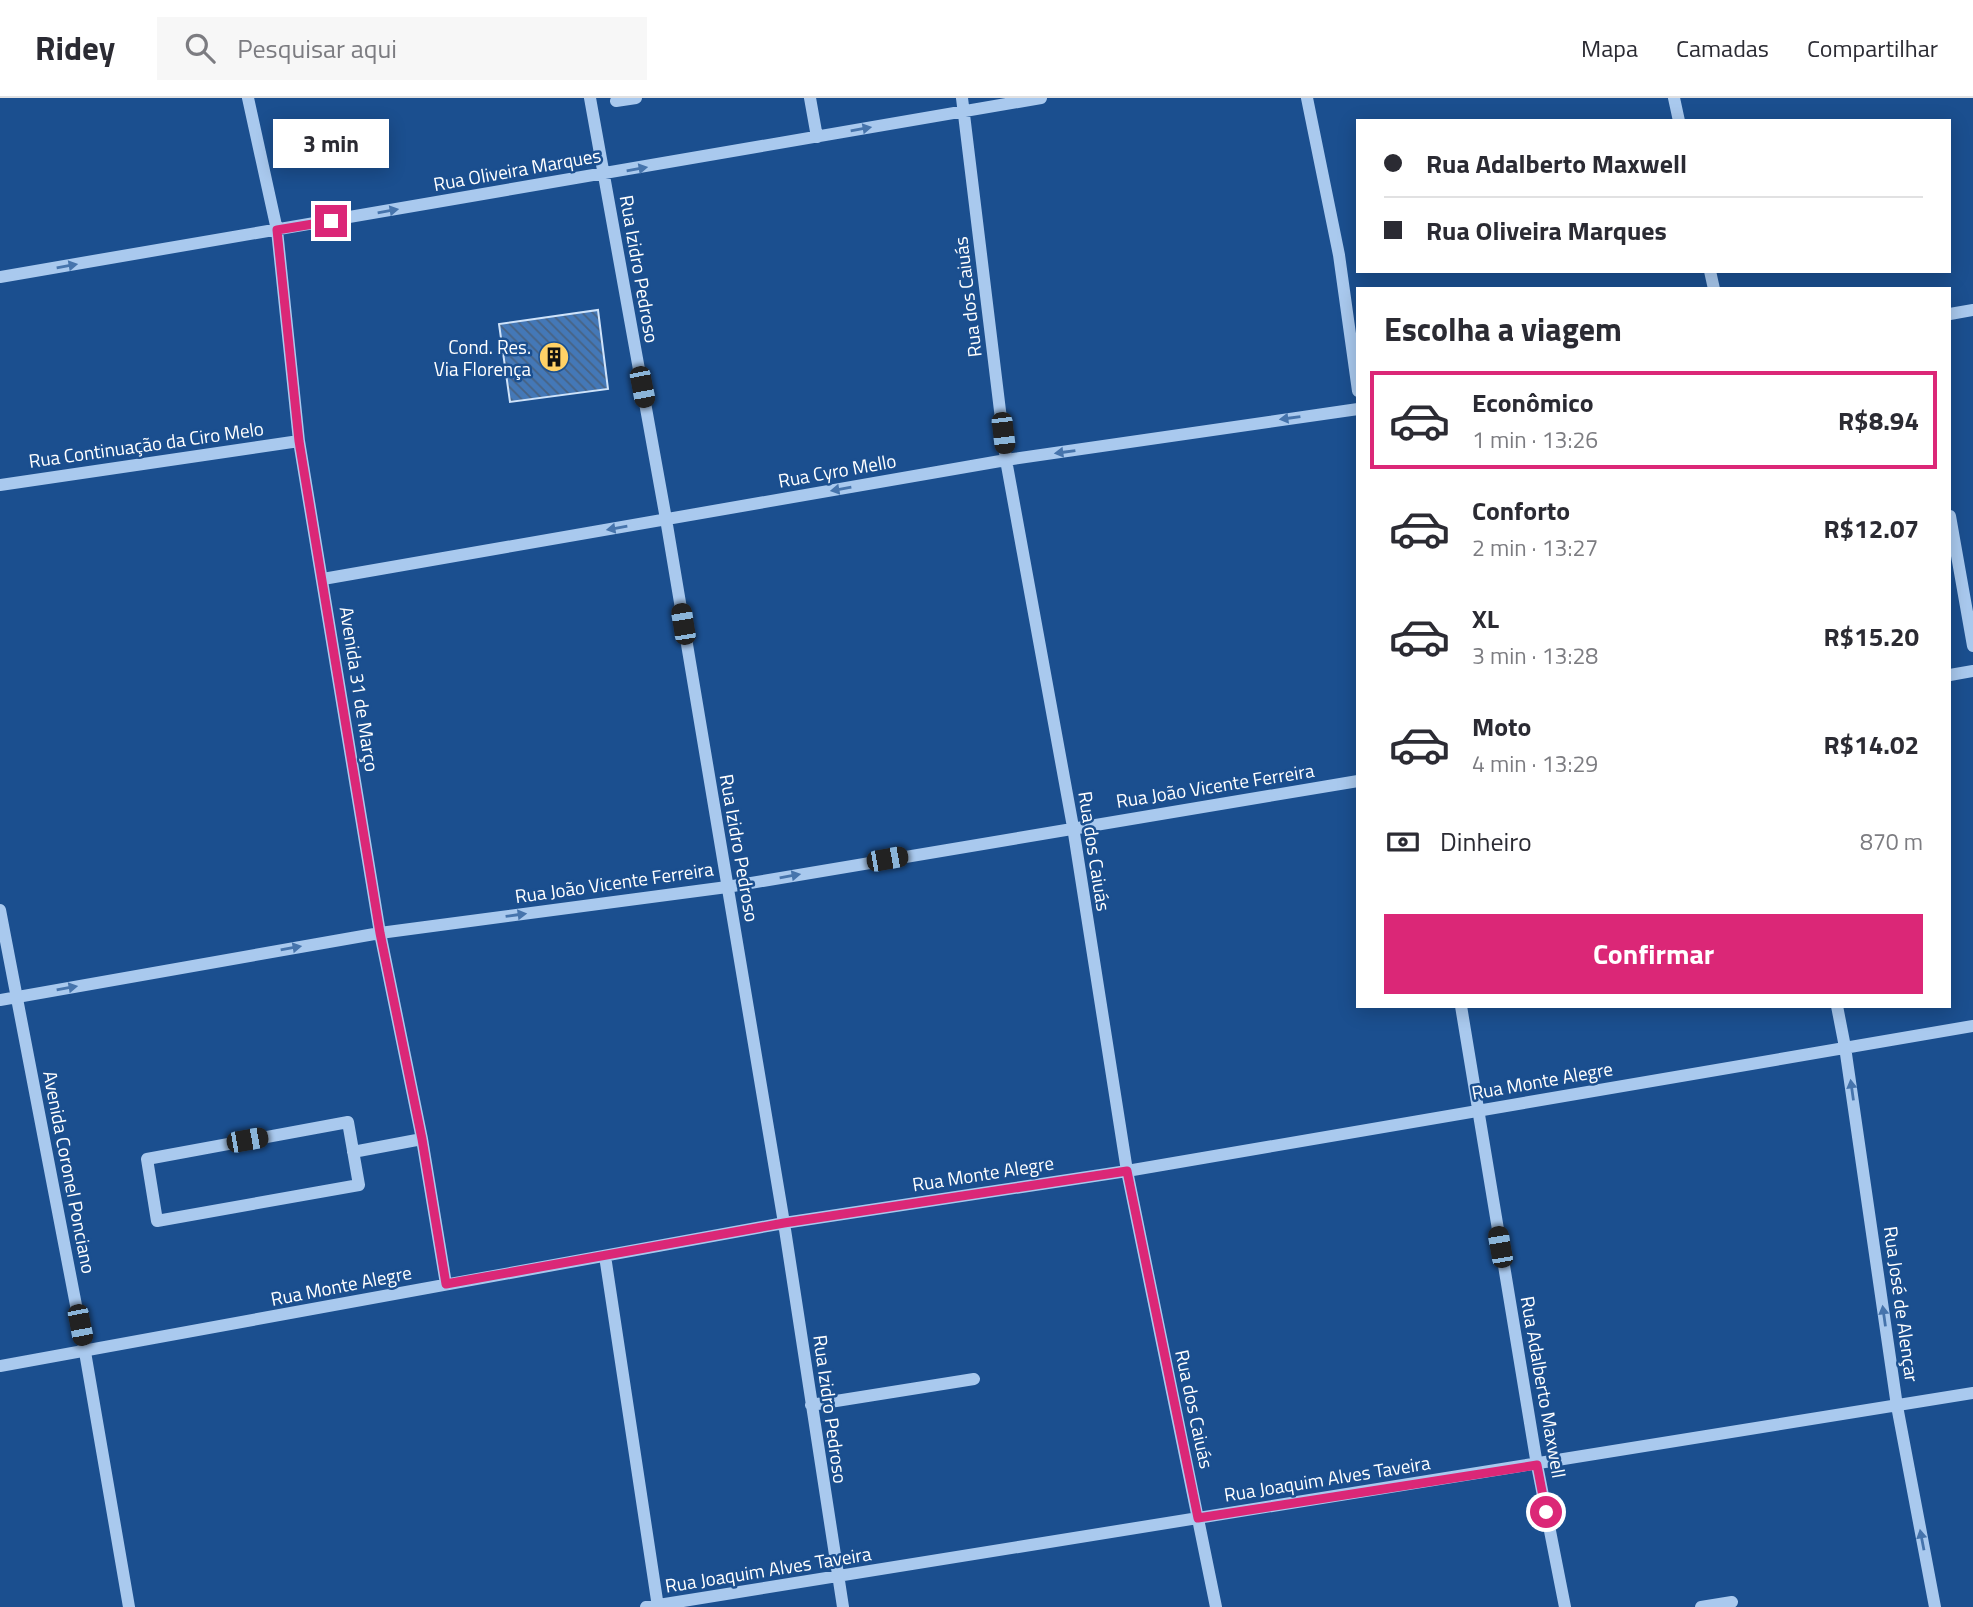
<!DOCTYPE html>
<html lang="pt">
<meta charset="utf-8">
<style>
:root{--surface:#fff;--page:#f7f7f7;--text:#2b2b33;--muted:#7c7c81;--line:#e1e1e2;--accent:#db2777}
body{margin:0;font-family:"Titillium Web",sans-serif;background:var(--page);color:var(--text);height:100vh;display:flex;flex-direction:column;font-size:26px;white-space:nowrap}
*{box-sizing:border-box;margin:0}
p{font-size:23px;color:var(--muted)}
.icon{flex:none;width:38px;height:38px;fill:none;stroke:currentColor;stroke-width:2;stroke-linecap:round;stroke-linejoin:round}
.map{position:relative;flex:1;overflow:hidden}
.panel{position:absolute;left:1356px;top:189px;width:595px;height:721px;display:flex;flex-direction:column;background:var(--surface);border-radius:0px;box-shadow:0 4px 18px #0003}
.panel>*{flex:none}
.top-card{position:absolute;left:1356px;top:21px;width:595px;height:154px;border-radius:0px;box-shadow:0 4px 18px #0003;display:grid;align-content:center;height:154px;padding:0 28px;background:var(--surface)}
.end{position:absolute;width:32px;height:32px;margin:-16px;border:9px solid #db2777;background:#fff;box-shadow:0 0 0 4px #fff}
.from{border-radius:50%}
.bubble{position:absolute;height:49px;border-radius:0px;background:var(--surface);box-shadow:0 4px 18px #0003;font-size:23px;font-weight:700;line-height:49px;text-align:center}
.car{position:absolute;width:21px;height:42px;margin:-21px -10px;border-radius:9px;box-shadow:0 0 5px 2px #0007;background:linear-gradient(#222 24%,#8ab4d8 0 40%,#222 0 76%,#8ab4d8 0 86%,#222 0)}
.top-card b{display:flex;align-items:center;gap:24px;height:66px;font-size:26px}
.top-card b+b{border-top:2px solid var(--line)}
.top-card i{width:18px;height:18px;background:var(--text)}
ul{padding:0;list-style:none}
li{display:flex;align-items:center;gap:21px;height:98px;margin:0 14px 10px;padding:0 14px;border:4px solid transparent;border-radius:0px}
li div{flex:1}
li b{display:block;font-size:26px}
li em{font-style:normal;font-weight:700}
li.selected{border-color:var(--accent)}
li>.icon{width:63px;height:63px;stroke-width:1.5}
h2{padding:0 28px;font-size:32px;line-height:84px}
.pay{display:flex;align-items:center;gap:18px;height:77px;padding:0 28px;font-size:26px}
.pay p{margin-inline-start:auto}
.button{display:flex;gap:14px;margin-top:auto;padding:14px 28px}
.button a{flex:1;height:80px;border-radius:0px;background:var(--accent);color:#fff;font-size:28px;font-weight:700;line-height:80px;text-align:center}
header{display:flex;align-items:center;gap:42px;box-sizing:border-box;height:98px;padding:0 35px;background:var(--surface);border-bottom:2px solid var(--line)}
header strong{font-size:33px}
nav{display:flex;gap:38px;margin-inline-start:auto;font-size:24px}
.search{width:490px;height:63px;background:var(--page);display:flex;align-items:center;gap:18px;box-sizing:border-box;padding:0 24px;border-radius:0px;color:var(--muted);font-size:26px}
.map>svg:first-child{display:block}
.building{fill:url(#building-back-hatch);stroke:#cfe3fa;stroke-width:2}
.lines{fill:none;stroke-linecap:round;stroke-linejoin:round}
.minor{stroke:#a9c9ee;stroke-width:12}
.oneway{fill:#4674ac}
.route{stroke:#db2777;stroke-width:9}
.labels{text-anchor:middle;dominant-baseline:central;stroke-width:5;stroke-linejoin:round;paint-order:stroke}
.street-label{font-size:19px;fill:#fff;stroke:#1b4f8f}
.poi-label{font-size:19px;fill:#fff;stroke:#1b4f8f;text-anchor:end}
</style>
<header>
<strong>Ridey</strong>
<div class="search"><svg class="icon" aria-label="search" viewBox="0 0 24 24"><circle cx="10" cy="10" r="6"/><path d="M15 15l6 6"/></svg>Pesquisar aqui</div>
<nav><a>Mapa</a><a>Camadas</a><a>Compartilhar</a></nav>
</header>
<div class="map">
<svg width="1973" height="1509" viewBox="0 0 1973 1509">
<defs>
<pattern id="building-back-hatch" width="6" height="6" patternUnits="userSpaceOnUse" patternTransform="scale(1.75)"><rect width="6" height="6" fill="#4478b7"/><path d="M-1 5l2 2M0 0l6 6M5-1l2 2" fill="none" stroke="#486282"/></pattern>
</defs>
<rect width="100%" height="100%" fill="#1b4f8f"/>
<path class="building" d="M598,212L608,291L510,304L499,226Z"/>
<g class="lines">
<path class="minor" d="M248,0L277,132L299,343L380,835L422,1041L446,1186
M590,0L666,421L784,1125L843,1509
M810,0L817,39
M962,0L1006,362L1073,729L1127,1073L1216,1509
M1307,0L1339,157L1358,293
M1674,0L1679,23
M616,3L636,0
M1710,173L1714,191
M0,179L1041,0
M1950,216L1973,212
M0,387L299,343
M1950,418L1973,548
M323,481L1006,362L1358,311
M1950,577L1973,573
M0,812L85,1254L129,1509
M0,902L380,835L727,789L1358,683
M1461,908L1537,1367L1565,1509
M1837,908L1845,949L1897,1308L1935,1509
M348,1024L359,1087L157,1123L147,1061Z
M353,1054L422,1041
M605,1158L658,1509
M0,1268L784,1125L1127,1073L1973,928
M811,1307L974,1281
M646,1509L1973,1295
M1701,1509L1732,1504"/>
</g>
<defs><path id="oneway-solid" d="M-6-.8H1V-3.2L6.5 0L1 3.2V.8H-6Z" transform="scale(1.75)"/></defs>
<g class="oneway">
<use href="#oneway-solid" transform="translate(861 31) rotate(-10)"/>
<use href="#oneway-solid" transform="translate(637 71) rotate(-10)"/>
<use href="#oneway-solid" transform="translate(388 113) rotate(-10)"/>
<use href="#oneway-solid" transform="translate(67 168) rotate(-10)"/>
<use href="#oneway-solid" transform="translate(1290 320) rotate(172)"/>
<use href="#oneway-solid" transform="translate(1065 354) rotate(172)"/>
<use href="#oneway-solid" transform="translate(841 391) rotate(170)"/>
<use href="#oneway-solid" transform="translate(617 430) rotate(170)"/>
<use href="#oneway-solid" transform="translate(790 778) rotate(-10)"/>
<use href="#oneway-solid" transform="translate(516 817) rotate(-8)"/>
<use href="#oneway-solid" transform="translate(291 850) rotate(-10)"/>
<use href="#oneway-solid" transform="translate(67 890) rotate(-10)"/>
<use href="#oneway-solid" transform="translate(1852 992) rotate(-98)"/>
<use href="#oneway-solid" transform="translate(1884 1218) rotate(-98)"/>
<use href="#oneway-solid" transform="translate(1922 1442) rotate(-101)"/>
</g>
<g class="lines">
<path class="route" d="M331,123L277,132L299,343L380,835L422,1041L446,1186L784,1125L1127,1073L1198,1420L1537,1367L1546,1414"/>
</g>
<defs>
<g id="building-disc" transform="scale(1.575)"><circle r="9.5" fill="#ffd166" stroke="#1b4f8f"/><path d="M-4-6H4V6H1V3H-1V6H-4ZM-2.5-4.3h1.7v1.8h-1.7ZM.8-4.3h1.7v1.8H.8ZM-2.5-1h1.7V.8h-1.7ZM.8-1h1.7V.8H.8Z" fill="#111"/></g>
</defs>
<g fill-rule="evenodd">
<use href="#building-disc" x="554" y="259"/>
</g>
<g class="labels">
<g class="street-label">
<text transform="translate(517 71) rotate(-10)">Rua Oliveira Marques</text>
<text transform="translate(640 171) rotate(80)">Rua Izidro Pedroso</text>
<text transform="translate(967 199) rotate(-97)">Rua dos Caiuás</text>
<text transform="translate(146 346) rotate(-8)">Rua Continuação da Ciro Melo</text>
<text transform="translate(837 372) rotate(-10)">Rua Cyro Mello</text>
<text transform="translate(360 591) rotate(81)">Avenida 31 de Março</text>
<text transform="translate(1215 687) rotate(-9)">Rua João Vicente Ferreira</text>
<text transform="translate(740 750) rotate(80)">Rua Izidro Pedroso</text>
<text transform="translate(1095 753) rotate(81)">Rua dos Caiuás</text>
<text transform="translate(614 784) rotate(-8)">Rua João Vicente Ferreira</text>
<text transform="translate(1542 982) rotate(-10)">Rua Monte Alegre</text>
<text transform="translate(70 1074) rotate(79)">Avenida Coronel Ponciano</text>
<text transform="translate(983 1075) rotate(-9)">Rua Monte Alegre</text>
<text transform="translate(341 1187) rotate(-11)">Rua Monte Alegre</text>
<text transform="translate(1902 1206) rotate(82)">Rua José de Alençar</text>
<text transform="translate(1544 1289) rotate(80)">Rua Adalberto Maxwell</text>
<text transform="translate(831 1311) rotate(82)">Rua Izidro Pedroso</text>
<text transform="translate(1195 1311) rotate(78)">Rua dos Caiuás</text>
<text transform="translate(1327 1380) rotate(-9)">Rua Joaquim Alves Taveira</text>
<text transform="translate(768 1471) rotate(-9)">Rua Joaquim Alves Taveira</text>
</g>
<g class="poi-label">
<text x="531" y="248">Cond. Res.<tspan x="531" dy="22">Via Florença</tspan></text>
</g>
</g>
</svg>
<i class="end from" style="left:1546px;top:1414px"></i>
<i class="end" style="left:331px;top:123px"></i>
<div class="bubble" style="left:273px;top:21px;width:116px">3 min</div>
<i class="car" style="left:642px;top:289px;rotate:169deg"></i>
<i class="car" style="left:1003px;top:335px;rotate:173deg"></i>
<i class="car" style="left:683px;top:526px;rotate:351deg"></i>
<i class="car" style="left:887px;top:761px;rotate:80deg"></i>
<i class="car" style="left:247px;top:1042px;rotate:80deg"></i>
<i class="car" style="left:1500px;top:1149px;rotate:350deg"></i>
<i class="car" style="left:80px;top:1227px;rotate:169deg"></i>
<div class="top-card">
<b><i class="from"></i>Rua Adalberto Maxwell</b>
<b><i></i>Rua Oliveira Marques</b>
</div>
<section class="panel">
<h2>Escolha a viagem</h2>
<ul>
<li class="selected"><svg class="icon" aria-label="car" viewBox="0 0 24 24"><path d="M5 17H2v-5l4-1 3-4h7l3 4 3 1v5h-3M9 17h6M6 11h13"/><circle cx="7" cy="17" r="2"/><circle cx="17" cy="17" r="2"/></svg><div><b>Econômico</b><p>1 min · 13:26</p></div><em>R$8.94</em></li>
<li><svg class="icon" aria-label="car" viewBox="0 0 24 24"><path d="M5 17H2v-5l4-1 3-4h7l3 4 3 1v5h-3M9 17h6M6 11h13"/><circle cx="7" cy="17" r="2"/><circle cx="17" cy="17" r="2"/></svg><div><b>Conforto</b><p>2 min · 13:27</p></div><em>R$12.07</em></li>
<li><svg class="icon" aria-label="car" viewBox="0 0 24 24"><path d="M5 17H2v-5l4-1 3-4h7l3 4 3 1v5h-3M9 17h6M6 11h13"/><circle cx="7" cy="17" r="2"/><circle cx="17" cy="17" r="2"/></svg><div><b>XL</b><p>3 min · 13:28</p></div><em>R$15.20</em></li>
<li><svg class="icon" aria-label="car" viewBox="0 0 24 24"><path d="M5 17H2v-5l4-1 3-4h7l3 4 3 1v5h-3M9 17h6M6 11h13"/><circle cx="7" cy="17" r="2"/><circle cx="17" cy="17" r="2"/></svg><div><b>Moto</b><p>4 min · 13:29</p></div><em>R$14.02</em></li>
</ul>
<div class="pay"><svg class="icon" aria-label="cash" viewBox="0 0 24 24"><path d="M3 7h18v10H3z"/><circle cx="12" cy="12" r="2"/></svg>Dinheiro<p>870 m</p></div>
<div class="button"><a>Confirmar</a></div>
</section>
</div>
